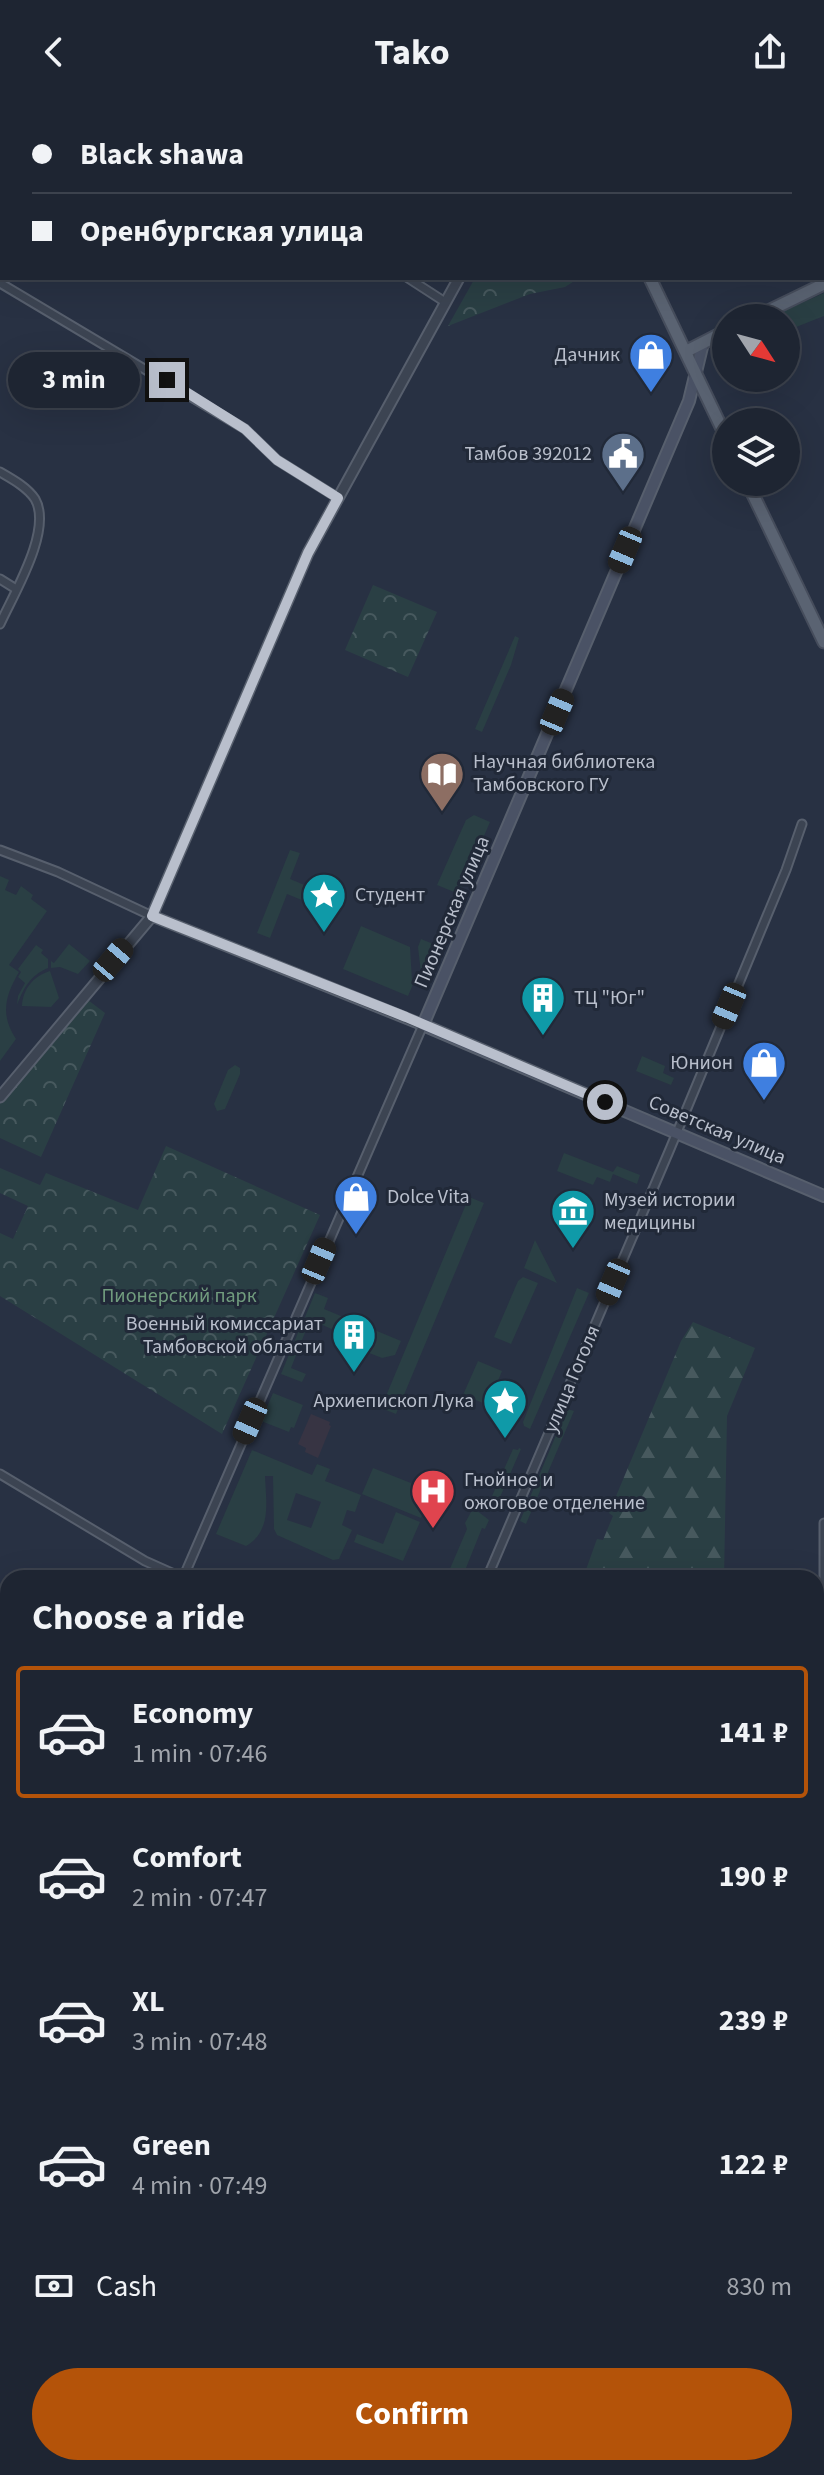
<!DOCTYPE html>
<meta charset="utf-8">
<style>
:root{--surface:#1e2532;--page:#2b313e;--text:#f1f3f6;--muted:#a1a5ac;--line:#3c424d;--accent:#b45309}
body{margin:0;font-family:"Source Sans 3",sans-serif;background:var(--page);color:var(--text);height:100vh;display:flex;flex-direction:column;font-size:30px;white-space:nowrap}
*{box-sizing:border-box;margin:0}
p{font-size:26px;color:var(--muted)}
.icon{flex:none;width:44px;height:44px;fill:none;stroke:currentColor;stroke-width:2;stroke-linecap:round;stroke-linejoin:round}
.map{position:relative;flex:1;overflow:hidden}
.side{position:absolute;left:0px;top:1466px;width:824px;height:906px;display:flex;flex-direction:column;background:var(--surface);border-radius:24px 24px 0 0;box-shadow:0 8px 32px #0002,0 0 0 2px var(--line)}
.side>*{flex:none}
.banner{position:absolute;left:0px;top:0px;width:824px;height:176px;box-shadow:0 8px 32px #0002,0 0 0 2px var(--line);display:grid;align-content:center;height:176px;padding:0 32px;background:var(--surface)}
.needle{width:52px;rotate:126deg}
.fabs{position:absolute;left:712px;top:200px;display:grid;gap:16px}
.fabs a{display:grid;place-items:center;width:88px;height:88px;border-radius:50%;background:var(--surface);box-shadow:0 8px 32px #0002,0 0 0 2px var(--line);font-size:40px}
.end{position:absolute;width:36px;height:36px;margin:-18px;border:10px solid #b9bfcc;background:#111;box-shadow:0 0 0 4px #111}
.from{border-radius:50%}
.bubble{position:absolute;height:56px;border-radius:28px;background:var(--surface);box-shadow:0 8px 32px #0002,0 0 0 2px var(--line);font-size:26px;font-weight:700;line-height:56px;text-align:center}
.car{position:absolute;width:24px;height:48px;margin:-24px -12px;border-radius:10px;box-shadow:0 0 6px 2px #0007;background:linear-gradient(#222 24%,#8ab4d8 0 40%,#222 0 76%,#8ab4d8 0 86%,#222 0)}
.banner b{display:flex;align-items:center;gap:28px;height:76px;font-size:30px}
.banner b+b{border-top:2px solid var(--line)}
.banner i{width:20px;height:20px;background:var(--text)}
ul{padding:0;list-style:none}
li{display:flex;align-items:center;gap:24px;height:132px;margin:0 16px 12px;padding:0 16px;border:4px solid transparent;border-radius:8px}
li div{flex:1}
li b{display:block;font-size:30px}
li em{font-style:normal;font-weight:700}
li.selected{border-color:var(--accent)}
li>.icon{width:72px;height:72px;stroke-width:1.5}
h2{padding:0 32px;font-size:36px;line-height:96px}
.pay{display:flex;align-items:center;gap:20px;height:88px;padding:0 32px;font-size:30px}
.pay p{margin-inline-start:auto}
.primary-button{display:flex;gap:16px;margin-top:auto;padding:16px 32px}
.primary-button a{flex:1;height:92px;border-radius:48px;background:var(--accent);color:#fff;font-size:32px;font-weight:700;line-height:92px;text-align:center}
header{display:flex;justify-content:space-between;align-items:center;height:104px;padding:0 32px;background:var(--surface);font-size:36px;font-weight:700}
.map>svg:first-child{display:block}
.medical{fill:#373443}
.grass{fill:#2a3f44;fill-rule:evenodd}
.forest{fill:url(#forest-firs)}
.park{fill:url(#park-crowns)}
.water{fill:url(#water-waves)}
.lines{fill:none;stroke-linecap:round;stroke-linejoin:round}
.minor-casing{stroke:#575f6d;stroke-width:11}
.tertiary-casing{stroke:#575f6d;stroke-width:13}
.secondary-casing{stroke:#575f6d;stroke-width:14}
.primary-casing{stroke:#464d5c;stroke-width:15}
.minor{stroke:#3c4452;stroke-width:7}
.tertiary{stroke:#3c4452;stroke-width:9}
.secondary{stroke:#4a5265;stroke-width:10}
.primary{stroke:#5a6372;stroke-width:11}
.route{stroke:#b9bfcc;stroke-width:10}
.labels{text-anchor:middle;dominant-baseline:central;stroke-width:6;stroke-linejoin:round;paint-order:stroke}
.poi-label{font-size:20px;fill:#b9bfcc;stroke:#212938;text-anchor:start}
.street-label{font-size:20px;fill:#b9bfcc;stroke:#212938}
.park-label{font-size:20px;fill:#719c7e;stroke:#212938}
</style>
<header><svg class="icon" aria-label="back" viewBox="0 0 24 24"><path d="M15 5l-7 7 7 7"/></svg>Tako<svg class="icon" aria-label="share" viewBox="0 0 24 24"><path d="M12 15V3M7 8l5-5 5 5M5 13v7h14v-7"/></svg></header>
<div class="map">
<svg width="824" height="2371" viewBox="0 0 824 2371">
<defs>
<pattern id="forest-firs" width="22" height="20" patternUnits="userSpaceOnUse" patternTransform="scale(2)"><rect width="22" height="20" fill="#2a3f44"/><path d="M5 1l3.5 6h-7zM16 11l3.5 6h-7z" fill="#47595e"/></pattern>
<pattern id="park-crowns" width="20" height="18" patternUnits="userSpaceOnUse" patternTransform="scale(2)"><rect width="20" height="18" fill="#2a3f44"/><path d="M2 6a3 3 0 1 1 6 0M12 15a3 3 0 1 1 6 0" fill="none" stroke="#47595e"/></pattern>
<pattern id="water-waves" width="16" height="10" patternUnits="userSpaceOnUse" patternTransform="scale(2)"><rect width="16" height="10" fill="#3e4d6b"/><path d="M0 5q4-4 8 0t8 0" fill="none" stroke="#58657f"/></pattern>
</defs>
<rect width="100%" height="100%" fill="#283143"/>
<path class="medical" d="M311,1310L330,1318L329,1321L331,1322L318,1354L305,1348L306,1344L298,1340Z"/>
<path class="grass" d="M824,189V212L786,227V214H768Z
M515,532L519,534L511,561L482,628L475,625Z
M474,711L490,718L459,790L437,781L466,716Z
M290,746L300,749L290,775L307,782V785L314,788L309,799L287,790L270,834L257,829Z
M0,772L9,776L5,786L16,791L21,782L33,791L31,795L47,807L9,861L19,868C5,892 0,911 16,935L0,957Z
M361,822L410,843L412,877L414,878L408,892L343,865Z
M421,835L438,842L422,878L418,843Z
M69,840L90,857L78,870L60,863L51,864V857L54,859Z
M36,841L43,846L41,849L48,855V864C29,872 23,886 17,901L18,892L25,879L18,873L21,868L18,865Z
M50,867L59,894L51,903L22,902C23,884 34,872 50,867Z
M642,952L665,962L663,969L674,974L671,981L636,967Z
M235,961L240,964V970L225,1005L217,1007L214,1000L228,966Z
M564,1049L613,1068L617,1062L640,1071L637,1080L613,1070L610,1078L597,1073L593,1081L557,1067Z
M469,1093L484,1099L396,1310L381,1304Z
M535,1136L557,1179L524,1164Z
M523,1173L538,1179L511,1240L494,1233L518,1177Z
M577,1184L589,1189L530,1325L524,1322L523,1318Z
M315,1189L328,1194L324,1205L401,1237L395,1251L382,1254L341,1238L337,1235L338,1228L305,1213Z
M302,1219L306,1226L291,1264L306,1270L302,1278L281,1270Z
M478,1257L502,1267L488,1301L463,1291Z
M273,1289L303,1301L294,1324L291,1323L289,1328L261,1317Z
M567,1305L574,1307L526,1420L520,1417Z
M519,1344L521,1345L497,1400L493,1397L492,1392L513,1345L518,1346Z
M252,1346L312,1371L317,1360L330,1365L325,1377L361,1391L355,1408L347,1406L342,1421L352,1426L339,1455L333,1456L277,1431L274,1425L273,1372H265C266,1398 272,1427 246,1442L216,1430ZM296,1389L321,1398L311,1424L287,1416Z
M373,1364L431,1387L421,1414L362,1390Z
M476,1406L489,1416L485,1425L482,1424L462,1474H446L467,1425L465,1419L471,1408Z
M396,1408L420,1418L403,1457L354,1438L357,1430L383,1440Z
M0,1672L8,1680V1746L3,1752L0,1750Z
M824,1753V1823L816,1826V1755Z"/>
<path class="forest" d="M693,1218L755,1244L727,1312L724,1474H583L597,1435L603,1436L613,1412L609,1409L681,1237Z"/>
<path class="park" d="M475,174H579L565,183L530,190L448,222Z
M373,481L437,508L408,573L345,546Z
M84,893L105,909L41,1053L0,1034V988Z
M166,1042L320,1111L222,1330L0,1192V1129L13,1135L28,1102L0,1089V1064L40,1081L46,1069L138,1106Z
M0,1625L8,1633V1689L0,1681Z
M824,1998V2371H414L419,2364H816V1999Z"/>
<path class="water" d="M0,1750L8,1757V2364H419L414,2371H0Z
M824,1823V1921L816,1923V1826Z"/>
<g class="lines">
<g class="minor-casing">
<path id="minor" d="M116,0L120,2
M381,0L384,2
M408,174L445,198
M0,179L245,325L277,356L338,394
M0,368C12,375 27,383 35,395C53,426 13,491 0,520
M0,475L16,485
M0,746L58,768L152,812
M0,1370L145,1457L183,1474
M824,1419V1717
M183,1474L423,921
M487,1474L670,1045L786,766L802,720
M0,1610L8,1619
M816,1734L824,1732"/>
</g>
<g class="tertiary-casing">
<path id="tertiary" d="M537,2V0
M152,812L423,921
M0,993L152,812L308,449L459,174"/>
</g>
<g class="secondary-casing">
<path id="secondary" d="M703,239L689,297L423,921L824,1092"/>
</g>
<g class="primary-casing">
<path id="primary" d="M560,0L561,2
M650,174L726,333
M754,214L824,180
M687,247L726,227
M747,378L824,538"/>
</g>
<use href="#minor" class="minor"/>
<use href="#tertiary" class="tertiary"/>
<use href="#secondary" class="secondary"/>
<use href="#primary" class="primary"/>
</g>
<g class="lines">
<path class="route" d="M167,276L245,325L277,356L338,394L308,449L152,812L406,913L605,998"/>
</g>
<defs>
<g id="shop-pin" transform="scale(2.3)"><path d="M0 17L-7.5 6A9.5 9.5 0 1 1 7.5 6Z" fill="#3f7fe0" stroke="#212938"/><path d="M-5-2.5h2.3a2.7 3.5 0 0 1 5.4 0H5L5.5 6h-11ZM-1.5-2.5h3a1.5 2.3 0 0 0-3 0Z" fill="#fff"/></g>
<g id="civic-pin" transform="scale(2.3)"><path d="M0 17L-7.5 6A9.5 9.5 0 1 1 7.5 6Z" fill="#5c6f8a" stroke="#212938"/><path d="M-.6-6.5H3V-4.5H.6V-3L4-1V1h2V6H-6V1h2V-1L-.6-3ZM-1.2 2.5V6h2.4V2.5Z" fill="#fff"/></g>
<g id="library-pin" transform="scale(2.3)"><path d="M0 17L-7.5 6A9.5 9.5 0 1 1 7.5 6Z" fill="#8d6e63" stroke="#212938"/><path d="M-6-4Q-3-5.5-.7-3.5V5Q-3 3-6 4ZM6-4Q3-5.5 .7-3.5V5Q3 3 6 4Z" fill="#fff"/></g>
<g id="sight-pin" transform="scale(2.3)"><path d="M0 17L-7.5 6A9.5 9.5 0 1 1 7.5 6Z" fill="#0f9aa8" stroke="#212938"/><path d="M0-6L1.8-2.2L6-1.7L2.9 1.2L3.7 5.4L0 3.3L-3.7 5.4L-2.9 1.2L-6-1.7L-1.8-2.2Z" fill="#fff"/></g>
<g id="building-pin" transform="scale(2.3)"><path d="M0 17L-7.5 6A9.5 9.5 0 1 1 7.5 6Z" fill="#0f9aa8" stroke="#212938"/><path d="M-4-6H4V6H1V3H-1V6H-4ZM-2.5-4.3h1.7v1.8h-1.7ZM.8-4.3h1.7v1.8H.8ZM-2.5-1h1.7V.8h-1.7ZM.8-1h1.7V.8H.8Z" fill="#fff"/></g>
<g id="museum-pin" transform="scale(2.3)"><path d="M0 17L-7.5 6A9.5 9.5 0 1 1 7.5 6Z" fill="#0f9aa8" stroke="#212938"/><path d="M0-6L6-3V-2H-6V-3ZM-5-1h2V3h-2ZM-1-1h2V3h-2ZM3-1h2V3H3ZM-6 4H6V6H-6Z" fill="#fff"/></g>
<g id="hospital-pin" transform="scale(2.3)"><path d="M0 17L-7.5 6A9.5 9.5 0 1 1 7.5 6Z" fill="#e0444e" stroke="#212938"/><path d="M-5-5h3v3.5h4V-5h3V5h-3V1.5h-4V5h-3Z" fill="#fff"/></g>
</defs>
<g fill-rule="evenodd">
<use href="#shop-pin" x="651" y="251"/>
<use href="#civic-pin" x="623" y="350"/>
<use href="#library-pin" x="442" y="670"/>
<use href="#sight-pin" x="324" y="791"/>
<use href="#building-pin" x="543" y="894"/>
<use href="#shop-pin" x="764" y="959"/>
<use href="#shop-pin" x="356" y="1093"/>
<use href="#museum-pin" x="573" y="1107"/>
<use href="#building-pin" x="354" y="1231"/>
<use href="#sight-pin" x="505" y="1297"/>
<use href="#hospital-pin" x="433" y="1387"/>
</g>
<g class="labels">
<g class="poi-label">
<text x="620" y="251" text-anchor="end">Дачник</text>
<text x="592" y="350" text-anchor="end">Тамбов 392012</text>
<text x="473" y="658">Научная библиотека<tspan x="473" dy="23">Тамбовского ГУ</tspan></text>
<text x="355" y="791">Студент</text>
<text x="574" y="894">ТЦ "Юг"</text>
<text x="733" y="959" text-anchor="end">Юнион</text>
<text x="387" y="1093">Dolce Vita</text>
<text x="604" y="1096">Музей истории<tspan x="604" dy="23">медицины</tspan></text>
<text x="323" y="1220" text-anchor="end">Военный комиссариат<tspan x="323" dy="23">Тамбовской области</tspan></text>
<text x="474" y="1297" text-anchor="end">Архиепископ Лука</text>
<text x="464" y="1376">Гнойное и<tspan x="464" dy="23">ожоговое отделение</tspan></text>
</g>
<g class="street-label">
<text transform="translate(452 808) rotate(-67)">Пионерская улица</text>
<text transform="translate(717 1026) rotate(23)">Советская улица</text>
<text transform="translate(572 1275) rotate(-67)">улица Гоголя</text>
</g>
<g class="park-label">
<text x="179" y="1192">Пионерский парк</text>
</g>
</g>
</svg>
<div class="fabs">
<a><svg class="needle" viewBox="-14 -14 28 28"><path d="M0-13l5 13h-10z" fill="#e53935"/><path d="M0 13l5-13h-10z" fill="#a1a5ac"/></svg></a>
<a><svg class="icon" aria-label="layers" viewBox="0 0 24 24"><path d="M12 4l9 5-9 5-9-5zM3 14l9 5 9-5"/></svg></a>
</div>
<i class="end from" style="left:605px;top:998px"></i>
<i class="end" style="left:167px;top:276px"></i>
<div class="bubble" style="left:8px;top:248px;width:132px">3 min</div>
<i class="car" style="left:625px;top:446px;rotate:203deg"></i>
<i class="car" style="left:557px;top:608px;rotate:23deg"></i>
<i class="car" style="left:113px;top:856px;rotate:40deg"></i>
<i class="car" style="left:729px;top:902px;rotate:203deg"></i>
<i class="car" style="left:319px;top:1157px;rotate:23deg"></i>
<i class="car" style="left:613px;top:1178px;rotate:203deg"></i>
<i class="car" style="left:250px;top:1317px;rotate:204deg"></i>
<div class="banner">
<b><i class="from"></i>Black shawa</b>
<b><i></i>Оренбургская улица</b>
</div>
<section class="side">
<h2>Choose a ride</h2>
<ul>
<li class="selected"><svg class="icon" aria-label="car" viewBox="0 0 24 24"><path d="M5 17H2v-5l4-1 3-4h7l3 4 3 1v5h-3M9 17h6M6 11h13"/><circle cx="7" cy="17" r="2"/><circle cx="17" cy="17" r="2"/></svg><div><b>Economy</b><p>1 min · 07:46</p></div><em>141 ₽</em></li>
<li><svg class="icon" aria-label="car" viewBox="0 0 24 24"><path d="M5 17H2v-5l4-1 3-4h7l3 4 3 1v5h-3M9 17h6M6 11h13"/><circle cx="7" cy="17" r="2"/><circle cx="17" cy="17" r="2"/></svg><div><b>Comfort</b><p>2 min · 07:47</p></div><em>190 ₽</em></li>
<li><svg class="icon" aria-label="car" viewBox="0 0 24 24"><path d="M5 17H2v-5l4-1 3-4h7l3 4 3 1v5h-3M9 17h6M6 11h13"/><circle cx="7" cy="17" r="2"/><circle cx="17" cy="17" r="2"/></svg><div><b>XL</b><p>3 min · 07:48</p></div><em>239 ₽</em></li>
<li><svg class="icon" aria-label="car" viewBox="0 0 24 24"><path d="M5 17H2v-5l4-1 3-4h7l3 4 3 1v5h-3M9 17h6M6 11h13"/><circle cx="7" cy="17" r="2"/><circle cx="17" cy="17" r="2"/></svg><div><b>Green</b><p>4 min · 07:49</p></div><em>122 ₽</em></li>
</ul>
<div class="pay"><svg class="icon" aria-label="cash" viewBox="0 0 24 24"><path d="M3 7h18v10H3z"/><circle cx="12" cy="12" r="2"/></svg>Cash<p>830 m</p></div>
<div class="primary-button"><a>Confirm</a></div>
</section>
</div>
